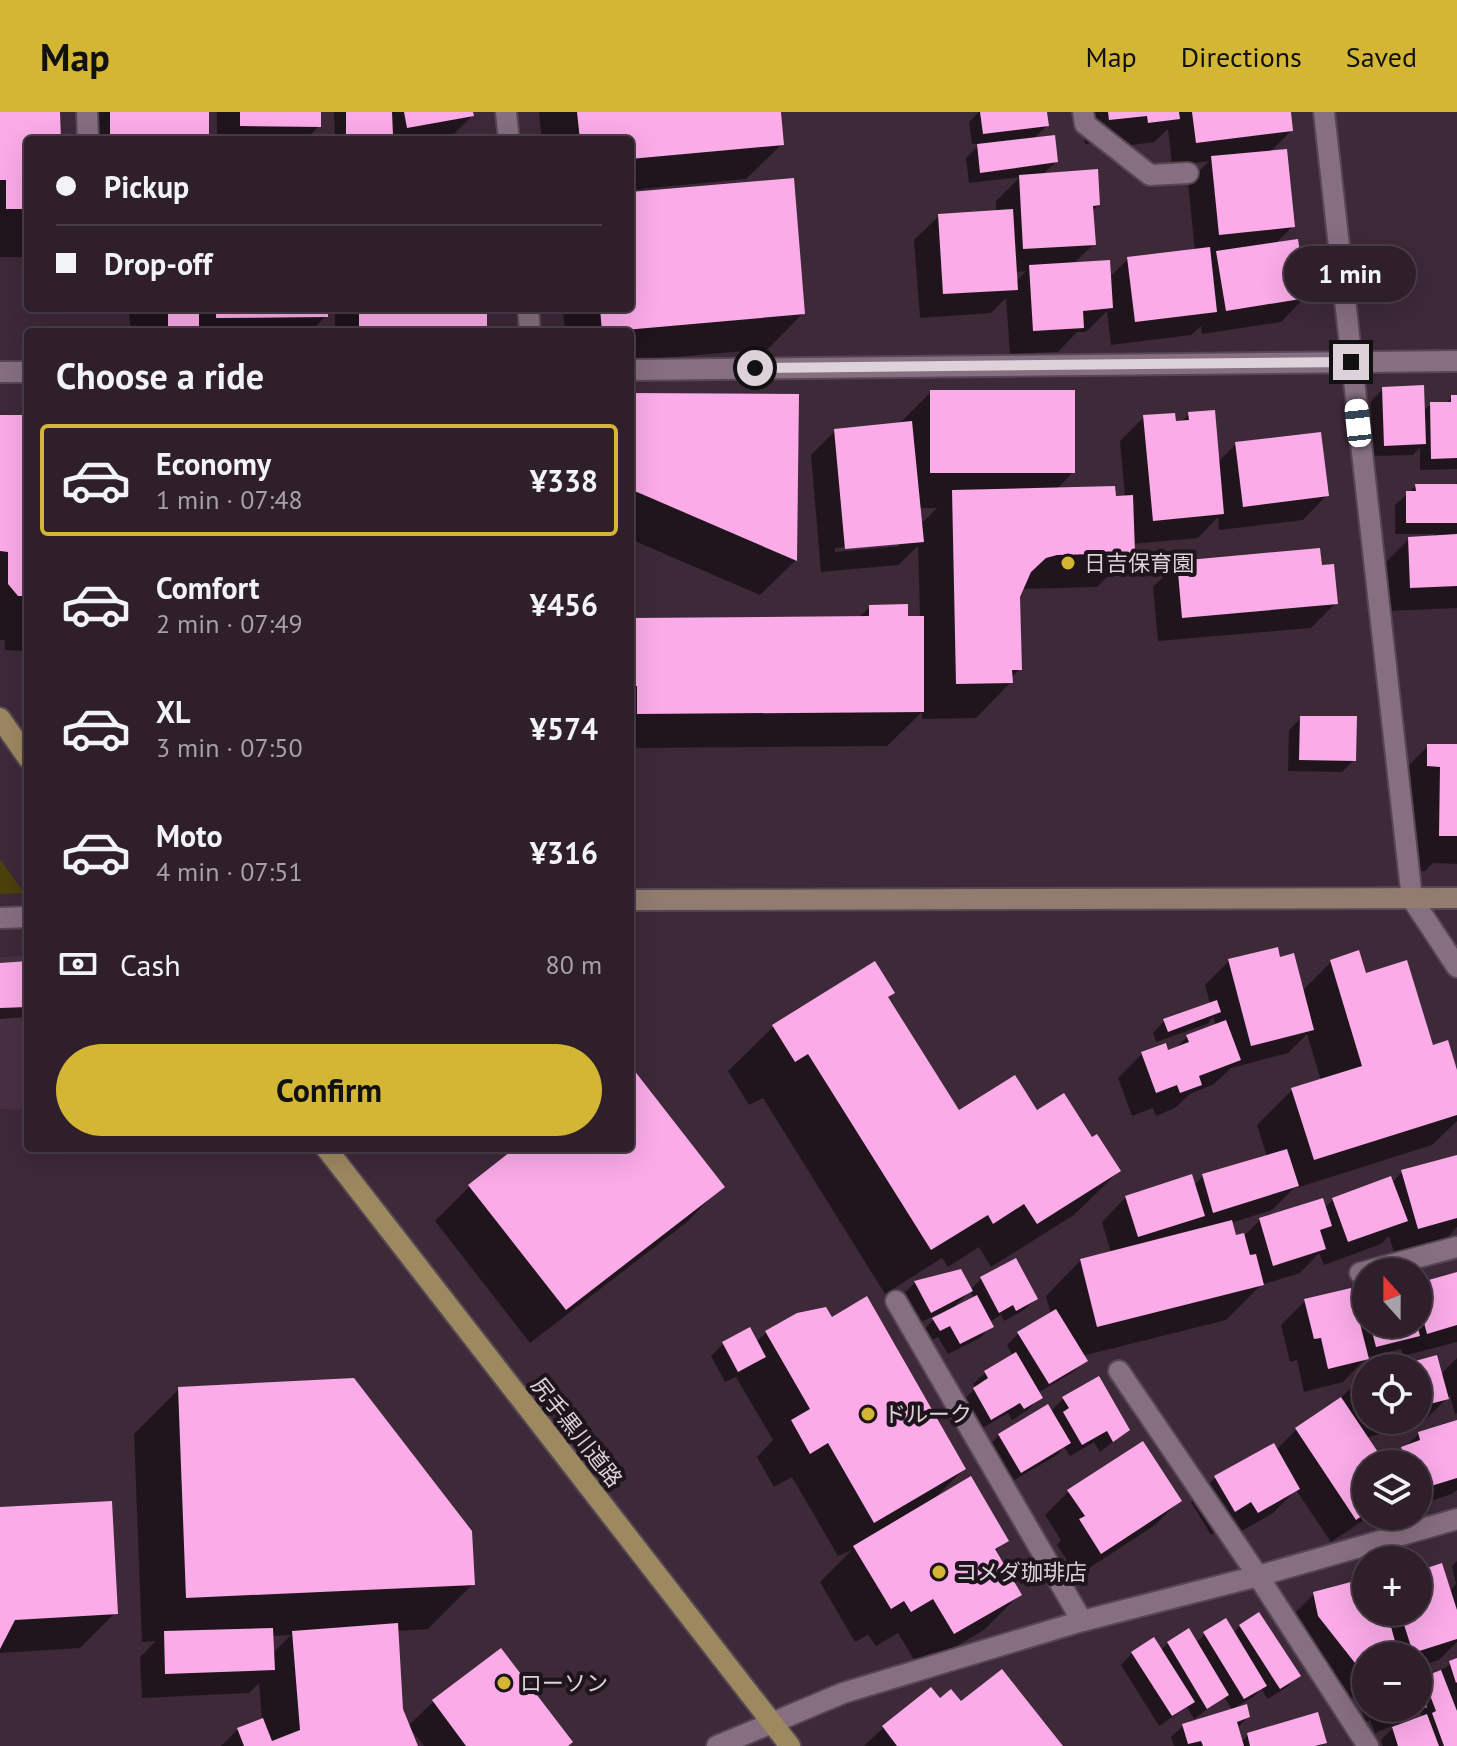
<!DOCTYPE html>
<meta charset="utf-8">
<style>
:root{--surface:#2e1f2a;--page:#362732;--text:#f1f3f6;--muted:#a7a2a8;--line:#493d47;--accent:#d4b635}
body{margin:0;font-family:"PT Sans","Noto Sans JP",sans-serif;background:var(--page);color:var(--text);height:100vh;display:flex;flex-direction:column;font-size:30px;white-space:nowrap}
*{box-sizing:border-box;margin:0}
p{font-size:26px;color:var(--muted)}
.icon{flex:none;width:44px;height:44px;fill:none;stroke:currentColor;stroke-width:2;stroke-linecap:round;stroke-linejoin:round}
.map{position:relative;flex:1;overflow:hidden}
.drawer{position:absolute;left:24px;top:216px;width:610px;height:824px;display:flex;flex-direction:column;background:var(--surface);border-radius:8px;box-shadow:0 8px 32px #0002,0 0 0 2px var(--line)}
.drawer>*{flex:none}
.hud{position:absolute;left:24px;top:24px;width:610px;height:176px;border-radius:8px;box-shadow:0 8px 32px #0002,0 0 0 2px var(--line);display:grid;align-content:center;height:176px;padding:0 32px;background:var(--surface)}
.needle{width:52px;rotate:339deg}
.fabs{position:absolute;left:1352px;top:1146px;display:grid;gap:16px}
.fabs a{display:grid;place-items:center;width:80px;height:80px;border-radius:50%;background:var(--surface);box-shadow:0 8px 32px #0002,0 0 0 2px var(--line);font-size:40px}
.end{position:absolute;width:36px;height:36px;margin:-18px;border:10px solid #ddd1da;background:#111;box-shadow:0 0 0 4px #111}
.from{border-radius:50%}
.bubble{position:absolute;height:56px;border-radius:28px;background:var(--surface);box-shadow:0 8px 32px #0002,0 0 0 2px var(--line);font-size:26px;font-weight:800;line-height:56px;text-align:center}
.car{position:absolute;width:24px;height:48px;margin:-24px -12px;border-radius:10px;box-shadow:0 0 6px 2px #0007;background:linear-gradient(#fff 24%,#345 0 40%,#fff 0 76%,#345 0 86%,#fff 0)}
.hud b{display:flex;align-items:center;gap:28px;height:76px;font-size:30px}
.hud b+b{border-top:2px solid var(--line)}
.hud i{width:20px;height:20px;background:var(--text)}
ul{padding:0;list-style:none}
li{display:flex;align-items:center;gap:24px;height:112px;margin:0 16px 12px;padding:0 16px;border:4px solid transparent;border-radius:8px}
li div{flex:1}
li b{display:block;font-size:30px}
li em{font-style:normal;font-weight:800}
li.current{border-color:var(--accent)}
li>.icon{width:72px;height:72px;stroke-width:1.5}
h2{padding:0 32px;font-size:36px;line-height:96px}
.pay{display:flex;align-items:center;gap:20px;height:88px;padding:0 32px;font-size:30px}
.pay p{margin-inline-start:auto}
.primary-button{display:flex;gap:16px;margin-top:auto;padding:16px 32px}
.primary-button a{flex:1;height:92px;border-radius:48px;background:var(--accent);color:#111;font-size:32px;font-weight:800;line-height:92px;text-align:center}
header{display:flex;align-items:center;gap:48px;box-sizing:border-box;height:112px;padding:0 40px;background:var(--accent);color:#111}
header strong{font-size:38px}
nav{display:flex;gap:44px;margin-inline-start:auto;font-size:28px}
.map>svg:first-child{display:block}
.built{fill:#493044}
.green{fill:#4c400b}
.shadow{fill:#0007;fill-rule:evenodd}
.building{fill:#faabe8}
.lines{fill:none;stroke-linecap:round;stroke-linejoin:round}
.lane-casing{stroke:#574753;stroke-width:24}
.street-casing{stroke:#574753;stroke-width:24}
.secondary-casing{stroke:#574753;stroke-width:24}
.primary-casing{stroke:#574753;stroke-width:24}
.lane{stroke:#866f80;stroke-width:20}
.street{stroke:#866f80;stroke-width:20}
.secondary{stroke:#927c70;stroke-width:20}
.primary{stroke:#9d8960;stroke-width:20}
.route{stroke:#ddd1da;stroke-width:10}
.poi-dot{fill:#d4b635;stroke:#1e151c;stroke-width:3}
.labels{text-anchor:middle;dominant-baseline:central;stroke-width:8;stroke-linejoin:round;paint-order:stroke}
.poi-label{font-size:22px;fill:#ddd1da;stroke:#1e151c;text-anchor:start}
.street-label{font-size:22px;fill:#ddd1da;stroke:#1e151c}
</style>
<header>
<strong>Map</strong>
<nav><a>Map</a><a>Directions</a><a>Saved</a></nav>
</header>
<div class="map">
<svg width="1457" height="1634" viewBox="0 0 1457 1634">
<rect width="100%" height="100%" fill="#3d2938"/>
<path class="built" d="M28,844V998L0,997V845Z"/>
<path class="green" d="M0,747L24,781L0,782Z"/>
<path class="shadow" d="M0,0H58L59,28H28V142L24,145H0Z
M87,0H207V26L87,28Z
M217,0H319V14L305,28H217Z
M334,0H471L472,4L448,28H335Z
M539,0H779L782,32L746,67L630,78V28H542Z
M979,0H1045L1047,14L1033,27L1056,50L1042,63L1098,93L1092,99L1094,132L1073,152L1109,166L1128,147L1195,139L1188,71L1209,49L1172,54L1168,17L1154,30L1124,34V27L1085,32L1081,0H1289L1291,19L1269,41L1293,114L1274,133L1305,185L1281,210L1202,222L1201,214L1191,223L1111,233L1107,199L1086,220H1077L1058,240L1010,242L1006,186L991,201L920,206L914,128L939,104L996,100V89L1020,65L969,71L966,46L980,32H972L969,10ZM1026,159L1015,170V160Z
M630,82L803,201L768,237L630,249V220H565L563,196H630Z
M129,196H326V204L310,220H144V214L130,215Z
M335,196H485V220H335Z
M1383,277L1423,299L1431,292H1445L1452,285H1457V357L1420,358V335L1413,343L1373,344L1371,289Z
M931,280L1073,360L1057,377L1125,385L1120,329L1144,305L1174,312L1180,311L1189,302L1217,351L1236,332L1327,383L1303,408L1219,418L1218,405L1198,426L1132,432L1133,440L1097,475L1021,477L1018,485L1020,557L1011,566V570L976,606L922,607V600L887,634L630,636V508L858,506L870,495L906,507L920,506L918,434L898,453L821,460L811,343L835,319L899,312ZM919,396H937L921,412ZM899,430V434L835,440V436Z
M630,283L797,284L795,449L760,483L630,427Z
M0,305L20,321H28V539L5,538V528H0Z
M1457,369V421L1454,424H1457V496L1387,499L1385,451L1409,427L1434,425V422H1395V393L1416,374H1456Z
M1177,451L1320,455L1336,491L1311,516L1158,529L1153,475Z
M1301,606L1354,648L1342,660L1288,659L1289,618Z
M1428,634H1457V752L1433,751L1425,759H1405L1393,669Z
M1279,847L1302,879L1331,850L1365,863L1457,964V1009L1432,1033L1293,1077L1272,1098L1231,1111L1234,1125H1243L1260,1108L1324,1096L1333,1088L1392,1071L1402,1060L1457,1049V1115L1448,1125L1394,1140L1389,1124L1381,1132L1324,1153L1319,1141L1300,1161L1261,1173L1226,1208L1082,1244L1085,1248L1073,1260L1038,1281L1040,1285L1029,1297L1012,1308L1008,1301L979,1318L962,1289L976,1276L973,1272L985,1261L1013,1244L1007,1233L1018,1222L1051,1203L1046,1184L1081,1148L1111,1141L1102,1110L1126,1085L1193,1074L1203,1064L1267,1045L1257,1013L1293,977L1321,969L1307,922L1288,941L1231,956L1214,972L1190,982L1175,996L1156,1004L1153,996L1132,1004L1118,966L1142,942L1174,938L1187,925L1216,914L1213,905L1207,912L1156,930L1153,921L1164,909L1210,892L1205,873L1229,849Z
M28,851V905L0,907V853Z
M874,851L893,881L887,886L958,1001H1036L1091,1028L1119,1059L1074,1103L991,1155L979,1135L948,1155L942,1146L885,1182L763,986L749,993L728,959L773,915Z
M630,956L722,1074L687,1110L530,1231L435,1109L470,1074L519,1036H630Z
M960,1159L970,1178L981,1167L1036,1187L1024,1198L1004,1209L1001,1203L989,1210L991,1214L980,1226L948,1242L938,1225L928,1230L922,1219L940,1201L919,1211L903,1182L915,1171ZM970,1179L974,1186L952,1197Z
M1457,1162V1230L1403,1244L1401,1237L1367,1245L1343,1270L1304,1280L1297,1248L1290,1250L1281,1213L1305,1189L1353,1193L1366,1182V1212H1418V1173Z
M798,1202L964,1357L934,1387L1006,1429L994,1440L1019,1483L984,1518L919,1556L898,1521L876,1534L868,1523L855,1530L820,1470L852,1438L838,1444L792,1365L774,1375L757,1345L773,1328L736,1265L725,1270L711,1244L723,1232L756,1230L766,1221Z
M1435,1245L1440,1263L1457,1246V1301L1455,1302L1450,1283L1423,1310L1365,1326L1383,1352H1366V1404H1370L1331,1430L1296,1378L1273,1401L1233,1424L1227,1413L1211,1423L1191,1390L1215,1366L1276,1338L1296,1318L1337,1290L1361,1266L1366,1265V1308H1418V1256H1398Z
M1098,1267L1128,1318L1100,1340L1094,1330L1070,1344L1064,1335L1057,1343L1009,1371L988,1335L999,1323L1050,1300L1063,1287Z
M179,1277L473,1472L428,1517L397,1519L401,1597L416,1634H221L238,1617L262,1608L259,1571L249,1581L142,1586L140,1545L156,1529L142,1530L134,1322ZM291,1523L272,1542V1524Z
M1457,1310V1378L1452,1382L1418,1393V1352H1387L1419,1322Z
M1069,1379L1179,1389L1155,1413L1077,1464L1057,1433L1061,1428L1045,1403Z
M0,1397L115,1501L80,1536L0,1541Z
M1457,1449V1530L1439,1548L1418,1555V1544H1366V1582L1341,1588L1290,1506L1314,1482L1366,1468V1500H1418V1461L1449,1480L1456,1472L1452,1454Z
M1240,1514L1298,1563L1287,1575L1268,1587L1261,1577L1253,1585L1233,1597L1248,1605L1237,1616L1241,1630L1248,1623L1325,1630L1321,1634H1174L1171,1625L1183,1614L1233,1599L1224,1585L1194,1607L1187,1595L1159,1614L1121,1553L1132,1541L1160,1539L1168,1531H1196L1205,1522L1233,1521Z
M501,1539L566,1634H424L408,1614L433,1590Z
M1457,1548V1634H1383L1381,1628L1397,1612L1375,1621L1370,1608L1366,1610L1360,1594L1366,1588V1596H1418V1573ZM1420,1599L1423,1606L1408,1611Z
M931,1578L940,1589L960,1592L1060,1634H864L883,1616Z"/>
<path class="building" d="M0,0H60L61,28H28V97H6V68H0Z
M110,0H209V27H110Z
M240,0H321V15L240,14Z
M346,0H392L393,23H346Z
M404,0H473L474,4L407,16Z
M577,0H781L784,33L630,47V28H580Z
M980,0H1047L1049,14L983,22Z
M1108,0H1179L1180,7L1148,11L1147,4L1109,8Z
M1192,0H1291L1293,19L1196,31Z
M1055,23L1058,50L980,61L977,32Z
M1287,37L1295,115L1219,123L1211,44Z
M1098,57L1100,93L1093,94L1096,133L1023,137L1019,63Z
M794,66L805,202L602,220L600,196H630V80Z
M1013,97L1018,178L943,182L938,102Z
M1298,127L1307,186L1226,199L1216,139Z
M1210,135L1217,200L1135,210L1127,145Z
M1110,148L1113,196L1083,199L1084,216L1033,219L1029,153Z
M168,196H199V220H168Z
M216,196H328V205L216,206Z
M359,196H487V220H359Z
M1424,273L1426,332L1384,334L1382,275Z
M930,278H1075V361H930Z
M630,281L799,282L797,449L630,377Z
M1451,283H1457V346L1431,347L1430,290H1451Z
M1215,298L1224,402L1153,409L1143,303L1175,301L1176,309L1189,308L1188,300Z
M0,303H23L22,319H28V484H18L8,472V440L0,439Z
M912,309L924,430L845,437L834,317Z
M1321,320L1329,384L1243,395L1235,330Z
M1415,372H1457V411H1406V379H1416Z
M1115,374L1116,384L1133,383L1135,441L1057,443L1046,446L1031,460L1020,485L1022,558H1012L1013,571L956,572L952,378Z
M1457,422V474L1410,476L1408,425Z
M1320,436L1322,453L1334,452L1338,492L1182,506L1177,449Z
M908,492V504H924V600L637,602V574H630V506L869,504V493Z
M1300,604H1357L1356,649L1299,648Z
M1427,632H1457V724H1439L1440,655L1427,654Z
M1278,835L1280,845L1294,841L1314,918L1251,934L1228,847Z
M1359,838L1366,861L1407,848L1433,933L1448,928L1457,958V1003L1314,1048L1291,976L1362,954L1330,848Z
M28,849V895L0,896V851Z
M875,849L895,881L888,885L959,998L1015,963L1037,998L1064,981L1092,1025L1097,1022L1121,1059L1037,1112L1024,1092L993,1112L988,1103L931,1138L808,942L795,950L772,913Z
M1217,888L1221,900L1168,920L1163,907Z
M1226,908L1241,948L1199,964L1202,973L1180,981L1177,973L1156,981L1141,940L1166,931L1168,938L1189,930L1186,923Z
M630,953L725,1075L566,1198L468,1073L515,1036H630Z
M1287,1037L1299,1074L1213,1101L1202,1062Z
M1457,1043V1106L1418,1117L1401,1058Z
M1192,1062L1205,1104L1138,1125L1125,1084Z
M1391,1064L1408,1109L1348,1130L1332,1086Z
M1323,1086L1332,1114L1320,1118L1326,1137L1273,1154L1259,1106Z
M1232,1108L1236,1123L1244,1121L1250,1143L1256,1142L1264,1173L1097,1215L1080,1147Z
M1016,1146L1038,1187L1016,1199L1013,1193L999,1201L980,1165Z
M961,1157L973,1179L931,1201L914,1169Z
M1457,1160V1213L1427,1222L1418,1188V1171Z
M1351,1176L1369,1247L1328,1257L1321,1226L1314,1227L1304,1187Z
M977,1183L994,1215L960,1232L950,1214L940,1219L932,1206Z
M867,1184L966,1357L874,1411L828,1331L810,1342L791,1308L810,1297L765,1219L797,1201L826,1195L832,1205Z
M1056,1197L1088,1249L1049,1272L1017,1220Z
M1370,1212H1417L1420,1224L1376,1235Z
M750,1215L766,1245L738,1260L722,1230Z
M1016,1240L1043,1286L1024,1297L1020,1291L991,1308L973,1276L988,1266L984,1259Z
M1437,1243L1449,1287L1418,1295V1256L1393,1255Z
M1099,1264L1130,1318L1113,1330L1107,1319L1082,1333L1063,1300L1069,1296L1062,1285Z
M354,1266L472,1419L475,1473L186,1486L178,1275Z
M1341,1285L1386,1352H1366V1401L1356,1408L1295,1316Z
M1048,1292L1071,1331L1021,1361L998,1322Z
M1457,1308V1366L1418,1378V1352H1407L1401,1335L1420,1328L1418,1320Z
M1143,1329L1182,1389L1101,1442L1079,1407L1085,1404L1067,1378Z
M1274,1331L1300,1377L1258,1401L1251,1390L1235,1400L1214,1364Z
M971,1364L1009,1429L995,1437L1022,1483L954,1522L933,1487L911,1500L904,1489L891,1497L853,1434Z
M112,1389L118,1502L15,1508L0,1537V1395Z
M1442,1451L1457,1498V1527L1413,1541L1400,1500H1418V1459Z
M1366,1466V1500H1387L1399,1544H1366V1565L1318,1504L1313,1480Z
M1259,1500L1301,1564L1280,1577L1239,1513Z
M1226,1506L1267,1574L1244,1587L1203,1520Z
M398,1511L403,1597L418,1634H244L237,1616L263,1606L272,1629L300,1618L292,1519Z
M273,1516L275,1558L165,1562L164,1519Z
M1189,1516L1229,1583L1207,1597L1167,1530Z
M1154,1525L1195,1590L1172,1604L1131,1540Z
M501,1536L573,1630L568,1634H466L432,1588Z
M1457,1546V1570L1456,1571L1449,1549Z
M1002,1557L1063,1634H897L882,1614L931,1575L940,1586L951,1577L961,1589Z
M1441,1558L1457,1599V1634H1444L1432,1601L1436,1599L1423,1565Z
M1418,1572L1427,1595L1387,1610L1382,1598L1378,1599L1376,1596H1418Z
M1247,1592L1250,1605L1237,1610L1244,1634H1203L1201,1629L1188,1632L1182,1612Z
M1318,1600L1327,1631L1315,1634H1250L1247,1621Z
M1427,1602L1439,1634H1398L1392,1615Z"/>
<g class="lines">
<g class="lane-casing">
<path id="lane" d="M87,0L88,28
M1083,0L1085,12L1150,63L1188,61
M1360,1161L1457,1135
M896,1189L1082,1509
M1119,1259L1258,1464"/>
</g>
<g class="street-casing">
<path id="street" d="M506,0L509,28
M1324,0L1412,787L1457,855
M528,196L530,220
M630,258L1457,249
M0,260H28
M0,806L28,805
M1258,1464L1368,1634
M717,1634L843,1581L1082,1509L1258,1464L1457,1407"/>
</g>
<g class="secondary-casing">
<path id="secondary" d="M630,788L1457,786"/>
</g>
<g class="primary-casing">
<path id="primary" d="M0,606L28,646
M326,1036L790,1634"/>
</g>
<use href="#lane" class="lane"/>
<use href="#street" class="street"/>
<use href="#secondary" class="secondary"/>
<use href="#primary" class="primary"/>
</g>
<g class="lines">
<path class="route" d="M755,256L1351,250"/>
</g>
<g class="poi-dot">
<circle cx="1068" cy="451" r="8"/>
<circle cx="868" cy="1302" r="8"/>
<circle cx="939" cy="1460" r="8"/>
<circle cx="504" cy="1571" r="8"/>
</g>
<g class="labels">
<g class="poi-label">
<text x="1084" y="451">日吉保育園</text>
<text x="884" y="1302">ドルーク</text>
<text x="955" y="1460">コメダ珈琲店</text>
<text x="520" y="1571">ローソン</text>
</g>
<g class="street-label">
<text transform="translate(577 1320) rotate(52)">尻手黒川道路</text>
</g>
</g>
</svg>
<div class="fabs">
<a><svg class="needle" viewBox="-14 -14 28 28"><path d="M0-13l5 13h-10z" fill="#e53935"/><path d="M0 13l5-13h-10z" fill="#a7a2a8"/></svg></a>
<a><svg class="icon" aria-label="locate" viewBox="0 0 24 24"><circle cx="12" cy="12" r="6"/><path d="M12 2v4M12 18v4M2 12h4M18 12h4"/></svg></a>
<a><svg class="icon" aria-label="layers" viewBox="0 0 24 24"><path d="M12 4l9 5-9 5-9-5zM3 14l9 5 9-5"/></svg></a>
<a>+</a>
<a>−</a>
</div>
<i class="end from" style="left:755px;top:256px"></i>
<i class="end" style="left:1351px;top:250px"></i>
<div class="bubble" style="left:1284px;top:134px;width:132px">1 min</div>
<i class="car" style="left:1358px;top:311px;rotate:354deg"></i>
<div class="hud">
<b><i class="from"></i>Pickup</b>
<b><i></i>Drop-off</b>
</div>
<section class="drawer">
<h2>Choose a ride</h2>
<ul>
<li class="current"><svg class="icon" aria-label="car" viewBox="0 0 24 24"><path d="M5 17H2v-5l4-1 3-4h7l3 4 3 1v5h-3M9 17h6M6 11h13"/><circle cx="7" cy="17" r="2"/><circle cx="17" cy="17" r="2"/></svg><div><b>Economy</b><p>1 min · 07:48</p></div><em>¥338</em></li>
<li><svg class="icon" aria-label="car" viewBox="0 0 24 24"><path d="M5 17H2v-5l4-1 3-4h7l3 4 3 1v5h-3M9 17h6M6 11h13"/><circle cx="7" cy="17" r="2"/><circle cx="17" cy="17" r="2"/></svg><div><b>Comfort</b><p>2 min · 07:49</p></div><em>¥456</em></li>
<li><svg class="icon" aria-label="car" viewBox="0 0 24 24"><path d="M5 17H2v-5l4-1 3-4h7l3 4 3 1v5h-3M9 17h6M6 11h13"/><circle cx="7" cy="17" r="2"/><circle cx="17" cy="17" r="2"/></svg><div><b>XL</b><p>3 min · 07:50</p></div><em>¥574</em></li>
<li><svg class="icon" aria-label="car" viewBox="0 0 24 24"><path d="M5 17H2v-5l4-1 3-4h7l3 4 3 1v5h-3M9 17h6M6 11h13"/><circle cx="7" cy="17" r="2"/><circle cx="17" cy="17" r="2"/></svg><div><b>Moto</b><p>4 min · 07:51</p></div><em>¥316</em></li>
</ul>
<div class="pay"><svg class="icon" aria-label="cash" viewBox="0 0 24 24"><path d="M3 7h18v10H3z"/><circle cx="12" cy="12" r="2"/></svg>Cash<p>80 m</p></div>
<div class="primary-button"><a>Confirm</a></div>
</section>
</div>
